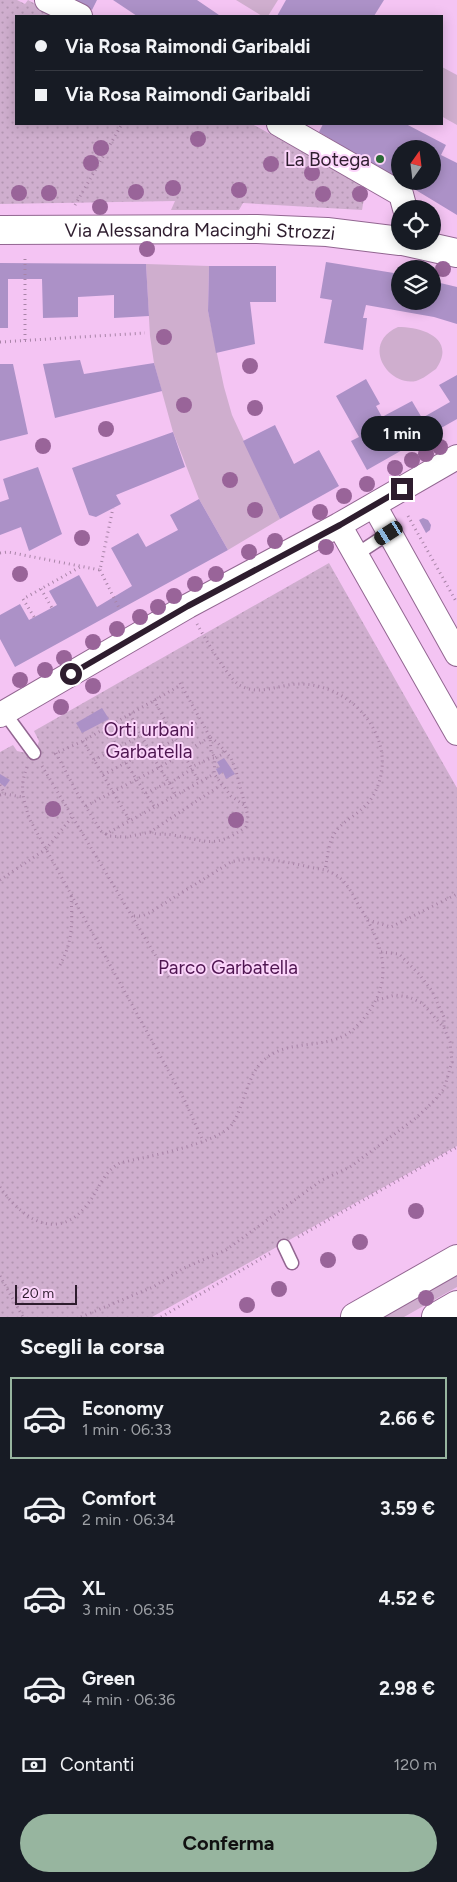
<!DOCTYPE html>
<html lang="it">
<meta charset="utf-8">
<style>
:root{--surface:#171b24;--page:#242831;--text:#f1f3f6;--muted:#9ea1a6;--line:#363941;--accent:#97b59f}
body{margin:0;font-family:Figtree,sans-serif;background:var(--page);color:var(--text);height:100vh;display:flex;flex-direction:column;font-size:19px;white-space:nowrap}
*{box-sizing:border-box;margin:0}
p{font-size:16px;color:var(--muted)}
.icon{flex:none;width:28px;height:28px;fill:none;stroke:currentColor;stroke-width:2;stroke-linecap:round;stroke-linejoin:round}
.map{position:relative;height:1317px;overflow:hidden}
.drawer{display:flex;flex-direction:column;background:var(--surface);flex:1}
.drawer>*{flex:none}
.hud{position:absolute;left:15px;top:15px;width:428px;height:110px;border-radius:0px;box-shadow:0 2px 12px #0003;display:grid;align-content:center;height:110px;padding:0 20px;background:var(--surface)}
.needle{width:32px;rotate:14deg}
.controls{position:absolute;left:391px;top:140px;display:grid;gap:10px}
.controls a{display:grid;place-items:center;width:50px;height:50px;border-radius:50%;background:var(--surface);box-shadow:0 2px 12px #0003;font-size:25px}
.scale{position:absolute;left:15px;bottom:12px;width:62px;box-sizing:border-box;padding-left:5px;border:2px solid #2e1d2e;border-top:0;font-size:14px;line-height:18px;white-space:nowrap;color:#2e1d2e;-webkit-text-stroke:4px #fbd4fa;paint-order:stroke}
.end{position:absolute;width:22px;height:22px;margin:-11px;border:6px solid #2e1d2e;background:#fff;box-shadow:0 0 0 2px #fff}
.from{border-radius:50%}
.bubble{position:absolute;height:35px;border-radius:18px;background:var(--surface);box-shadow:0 2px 12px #0003;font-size:16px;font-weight:700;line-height:35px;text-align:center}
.car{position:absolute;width:15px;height:30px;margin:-15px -8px;border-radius:6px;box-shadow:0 0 4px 1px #0007;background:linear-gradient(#222 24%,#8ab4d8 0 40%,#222 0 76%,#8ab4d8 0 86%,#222 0)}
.hud b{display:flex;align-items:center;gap:18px;height:48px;font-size:19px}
.hud b+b{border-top:1px solid var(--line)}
.hud i{width:12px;height:12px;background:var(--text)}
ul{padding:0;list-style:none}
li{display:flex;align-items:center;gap:15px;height:82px;margin:0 10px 8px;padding:0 10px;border:2px solid transparent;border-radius:0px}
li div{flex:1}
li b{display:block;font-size:19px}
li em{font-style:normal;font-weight:700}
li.on{border-color:var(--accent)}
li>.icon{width:45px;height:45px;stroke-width:1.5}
h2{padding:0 20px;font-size:22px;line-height:60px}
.pay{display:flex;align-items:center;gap:12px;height:55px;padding:0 20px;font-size:19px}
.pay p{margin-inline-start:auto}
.action{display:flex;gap:10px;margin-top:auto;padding:10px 20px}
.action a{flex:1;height:58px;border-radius:30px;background:var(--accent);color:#111;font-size:20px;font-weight:700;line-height:58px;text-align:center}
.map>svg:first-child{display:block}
.grass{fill:#cfaece}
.park{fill:url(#park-dots)}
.building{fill:#ac91c7}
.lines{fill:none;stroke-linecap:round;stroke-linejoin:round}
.lane-casing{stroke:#926691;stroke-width:15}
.street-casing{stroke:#926691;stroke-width:26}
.secondary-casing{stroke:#926691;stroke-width:30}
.primary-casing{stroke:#926691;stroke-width:30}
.path{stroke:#a884a7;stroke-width:3;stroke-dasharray:1 4;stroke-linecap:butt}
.lane{stroke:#fff;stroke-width:12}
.street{stroke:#fff;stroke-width:24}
.secondary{stroke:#fff;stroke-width:28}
.primary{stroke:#fff;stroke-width:28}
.tree{fill:#996499}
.route{stroke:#2e1d2e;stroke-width:6}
.poi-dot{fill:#296a34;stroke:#fbd4fa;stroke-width:2}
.labels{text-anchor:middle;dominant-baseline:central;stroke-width:4;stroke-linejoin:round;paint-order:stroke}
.poi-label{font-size:19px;fill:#2e1d2e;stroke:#fbd4fa;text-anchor:end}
.street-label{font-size:19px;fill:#2e1d2e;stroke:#fbd4fa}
.park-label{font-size:19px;fill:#4e1550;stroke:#fbd4fa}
</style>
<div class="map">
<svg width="457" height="1317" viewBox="0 0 457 1317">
<defs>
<pattern id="park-dots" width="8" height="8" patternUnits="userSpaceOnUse" patternTransform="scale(1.25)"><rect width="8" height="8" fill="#cfaece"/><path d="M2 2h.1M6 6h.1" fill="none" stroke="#b295b1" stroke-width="1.8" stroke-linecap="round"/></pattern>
</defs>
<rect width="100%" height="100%" fill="#f4c4f3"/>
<path class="grass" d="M236,0H278L268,16H262Z
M442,67L457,75V125L441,116Z
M146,264L209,266L208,311L224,387L232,415L280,519L228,550L199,499L173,432L154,363L150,336Z
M398,327C422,327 457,338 436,369C430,373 423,379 416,381C388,387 360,344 398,327Z
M457,1274V1287L404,1317H381Z"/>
<path class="park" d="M0,0H17L25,4L28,0L57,16H16V124H252L366,187L362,210L243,203L239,210H171L175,201L0,204Z
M329,563L457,788V1146L152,1317H0V752L13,745L17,751L31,754L36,751L39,741L34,731Z"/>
<path class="building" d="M72,0H97L92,10Z
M113,0H197L219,15L137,16Z
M286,0H384L374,16H277Z
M323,124H406L446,145L441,155L457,163V215L401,181H432V149H400V181L319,132Z
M326,262L400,274V301H432V281L457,287V324L434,317L366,305L363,318H367L363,350L324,343L332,300L320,298Z
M0,263L146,264L149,316L114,318V295L78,297V317L43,318L42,279H8V328H0Z
M209,266H276V302H250L255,344L216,353L208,311Z
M80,360L84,374L154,363L162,391L55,418L43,364Z
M0,364H13L28,434L0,441Z
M457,375V419L367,470L351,441L359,437L336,396L366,379L380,404L376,406L382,417L412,401L422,418L450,402L439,385Z
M275,425L294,464L319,450L339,486L280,519L243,441Z
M173,432L185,467L116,495L121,504L96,517L89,515L72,468Z
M38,467L62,534L29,551L21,527L0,535V502L9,499L3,479Z
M199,499L228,550L15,667L0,639V615L20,604L29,620L57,605L49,591L79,575L97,607L132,586L111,548L138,533L146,547L178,530L170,515Z
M423,518L428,520L431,525L430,530L426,533L419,520Z
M102,708L109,719L82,733L76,723Z
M224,758L235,774L226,779L223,772L219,775L216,769L220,767L217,762Z
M0,774L10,780L5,787L0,783Z"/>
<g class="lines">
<g class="lane-casing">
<path id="lane" d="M357,554L389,533
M4,712L34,753
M284,1246L292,1263"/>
</g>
<g class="street-casing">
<path id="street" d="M47,0L80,16
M279,124L401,194L405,209
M374,505L457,654
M339,525L457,733
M0,715L188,606L339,525L457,457"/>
</g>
<g class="secondary-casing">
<g id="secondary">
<path id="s1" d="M0,230L257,229L327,232L400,241"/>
<path d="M403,241L457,253"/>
<path d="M355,1317L457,1259"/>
</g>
</g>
<g class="primary-casing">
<path id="primary" d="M436,1317L457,1305"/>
</g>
<path class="path" d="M75,205L122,124
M25,340V257
M0,342L145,333
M408,516L457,603
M0,553L8,552L100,570L113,508
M100,570L120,610
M41,589L52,608
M34,617L23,599L80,567
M197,624C205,638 226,675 238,684C257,697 277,685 297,684C335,683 370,709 380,745C386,766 380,793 363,808C355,816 344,821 337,830C328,841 328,856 325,870
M180,683L210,737L211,751L215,758H211L191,767
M154,700L199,782
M130,714L149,750L176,795
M107,728L126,763L155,808
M174,736L200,721
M83,741L130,821
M224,751L221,755L215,758L214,774L231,796L244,805
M56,753L76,791L101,831L106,834L214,774
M54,754L83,741L181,685
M151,754L175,739
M94,760L167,722
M42,766L169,978
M27,767C19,788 23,799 30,820L184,1099L203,1141
M103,775L149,750
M170,783L192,769
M0,785L5,794
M146,793L169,782
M0,795L5,794L22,797
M86,806L160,767L210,737
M150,832C160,836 163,833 172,835C207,840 213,850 246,827L248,816L236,771L231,758L217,742L210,737
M106,834L108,836L127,837L150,832L221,785
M0,880L46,849L72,817
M368,920L391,927L457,894
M381,952L399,954L419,974L432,991L444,1017V1028
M60,965C74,939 72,922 71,893
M0,1187C21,1218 57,1243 87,1205C99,1190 102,1173 120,1163C144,1157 220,1144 233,1123C245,1104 247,1074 265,1059C291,1037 331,1052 356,1027C397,985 386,949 358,904C349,888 344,876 325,870C296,865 259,853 231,862L149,913L142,916H131
M298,1237L457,1147
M0,1276L23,1317
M81,1317L153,1287L184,1268L226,1250L322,1180L350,1167L416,1118L435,1100L444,1089L452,1062L450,1042L444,1028L422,1003L409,997L395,995L374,1001
M161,1317L271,1253"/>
<use href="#lane" class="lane"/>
<use href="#street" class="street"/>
<use href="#secondary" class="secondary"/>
<use href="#primary" class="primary"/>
</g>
<g class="tree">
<circle cx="198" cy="139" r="8"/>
<circle cx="101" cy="148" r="8"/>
<circle cx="91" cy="163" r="8"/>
<circle cx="271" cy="164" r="8"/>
<circle cx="312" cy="173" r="8"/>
<circle cx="173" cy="188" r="8"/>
<circle cx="239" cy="190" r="8"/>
<circle cx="136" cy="192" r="8"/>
<circle cx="19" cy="193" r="8"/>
<circle cx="49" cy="193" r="8"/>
<circle cx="323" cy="194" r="8"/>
<circle cx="360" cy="194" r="8"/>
<circle cx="100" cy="207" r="8"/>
<circle cx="147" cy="249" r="8"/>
<circle cx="443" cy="269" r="8"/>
<circle cx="164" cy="337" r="8"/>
<circle cx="250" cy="366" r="8"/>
<circle cx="184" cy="405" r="8"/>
<circle cx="255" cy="408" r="8"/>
<circle cx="106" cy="429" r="8"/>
<circle cx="43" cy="446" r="8"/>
<circle cx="440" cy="447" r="8"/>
<circle cx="426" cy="454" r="8"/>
<circle cx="412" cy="460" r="8"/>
<circle cx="395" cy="468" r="8"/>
<circle cx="230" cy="480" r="8"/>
<circle cx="367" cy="484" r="8"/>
<circle cx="344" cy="496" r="8"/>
<circle cx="255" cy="510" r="8"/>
<circle cx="320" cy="512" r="8"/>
<circle cx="82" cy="538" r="8"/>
<circle cx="275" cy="541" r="8"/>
<circle cx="326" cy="547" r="8"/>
<circle cx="249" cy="552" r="8"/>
<circle cx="20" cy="574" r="8"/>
<circle cx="216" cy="574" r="8"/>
<circle cx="195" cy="584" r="8"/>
<circle cx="174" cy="596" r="8"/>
<circle cx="158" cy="607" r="8"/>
<circle cx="140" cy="617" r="8"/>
<circle cx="117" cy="629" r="8"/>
<circle cx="93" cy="642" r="8"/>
<circle cx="64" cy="658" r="8"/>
<circle cx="45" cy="670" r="8"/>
<circle cx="20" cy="680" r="8"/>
<circle cx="93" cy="686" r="8"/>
<circle cx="61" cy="707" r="8"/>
<circle cx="53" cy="809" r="8"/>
<circle cx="236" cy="820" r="8"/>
<circle cx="416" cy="1211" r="8"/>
<circle cx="360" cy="1242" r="8"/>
<circle cx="328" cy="1260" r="8"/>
<circle cx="279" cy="1289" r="8"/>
<circle cx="426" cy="1298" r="8"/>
<circle cx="247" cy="1305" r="8"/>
</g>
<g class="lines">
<path class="route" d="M71,674L188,606L340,525L402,489"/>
</g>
<circle class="poi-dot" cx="380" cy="159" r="5"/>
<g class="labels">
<g class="poi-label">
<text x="370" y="159">La Botega</text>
</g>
<g class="street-label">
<text stroke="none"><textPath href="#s1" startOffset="200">Via Alessandra Macinghi Strozzi</textPath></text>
</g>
<g class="park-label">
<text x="149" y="729">Orti urbani<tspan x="149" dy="22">Garbatella</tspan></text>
<text x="228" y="967">Parco Garbatella</text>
</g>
</g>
</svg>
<div class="controls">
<a><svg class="needle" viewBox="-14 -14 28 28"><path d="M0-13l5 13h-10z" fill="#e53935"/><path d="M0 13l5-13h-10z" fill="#9ea1a6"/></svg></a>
<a><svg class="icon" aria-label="locate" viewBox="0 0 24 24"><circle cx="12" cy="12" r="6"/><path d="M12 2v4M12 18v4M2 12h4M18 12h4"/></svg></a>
<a><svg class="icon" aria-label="layers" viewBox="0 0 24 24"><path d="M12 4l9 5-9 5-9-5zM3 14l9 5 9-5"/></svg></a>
</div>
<div class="scale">20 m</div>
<i class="end from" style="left:71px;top:674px"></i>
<i class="end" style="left:402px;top:489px"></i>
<div class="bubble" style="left:361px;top:416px;width:82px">1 min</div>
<i class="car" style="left:389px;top:533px;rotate:238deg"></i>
<div class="hud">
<b><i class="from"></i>Via Rosa Raimondi Garibaldi</b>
<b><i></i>Via Rosa Raimondi Garibaldi</b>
</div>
</div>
<section class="drawer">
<h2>Scegli la corsa</h2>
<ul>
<li class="on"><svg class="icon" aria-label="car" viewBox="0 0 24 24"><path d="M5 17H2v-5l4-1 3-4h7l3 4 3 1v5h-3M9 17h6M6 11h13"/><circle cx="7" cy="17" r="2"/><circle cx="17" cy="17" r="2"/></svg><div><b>Economy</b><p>1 min · 06:33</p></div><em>2.66 €</em></li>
<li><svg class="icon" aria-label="car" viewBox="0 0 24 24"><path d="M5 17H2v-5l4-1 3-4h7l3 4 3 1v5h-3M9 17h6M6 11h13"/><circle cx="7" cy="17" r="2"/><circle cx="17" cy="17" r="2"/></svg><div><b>Comfort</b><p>2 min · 06:34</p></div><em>3.59 €</em></li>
<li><svg class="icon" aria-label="car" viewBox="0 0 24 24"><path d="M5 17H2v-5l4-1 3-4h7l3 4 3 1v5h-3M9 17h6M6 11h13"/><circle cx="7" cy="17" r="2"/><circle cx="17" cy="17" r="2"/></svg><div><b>XL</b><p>3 min · 06:35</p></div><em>4.52 €</em></li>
<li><svg class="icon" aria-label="car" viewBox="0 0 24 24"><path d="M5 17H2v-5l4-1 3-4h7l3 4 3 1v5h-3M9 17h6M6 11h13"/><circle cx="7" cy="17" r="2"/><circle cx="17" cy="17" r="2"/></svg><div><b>Green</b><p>4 min · 06:36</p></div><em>2.98 €</em></li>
</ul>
<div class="pay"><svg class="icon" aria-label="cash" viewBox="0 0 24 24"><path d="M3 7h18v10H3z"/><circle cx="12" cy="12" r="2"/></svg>Contanti<p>120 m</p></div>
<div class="action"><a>Conferma</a></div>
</section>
